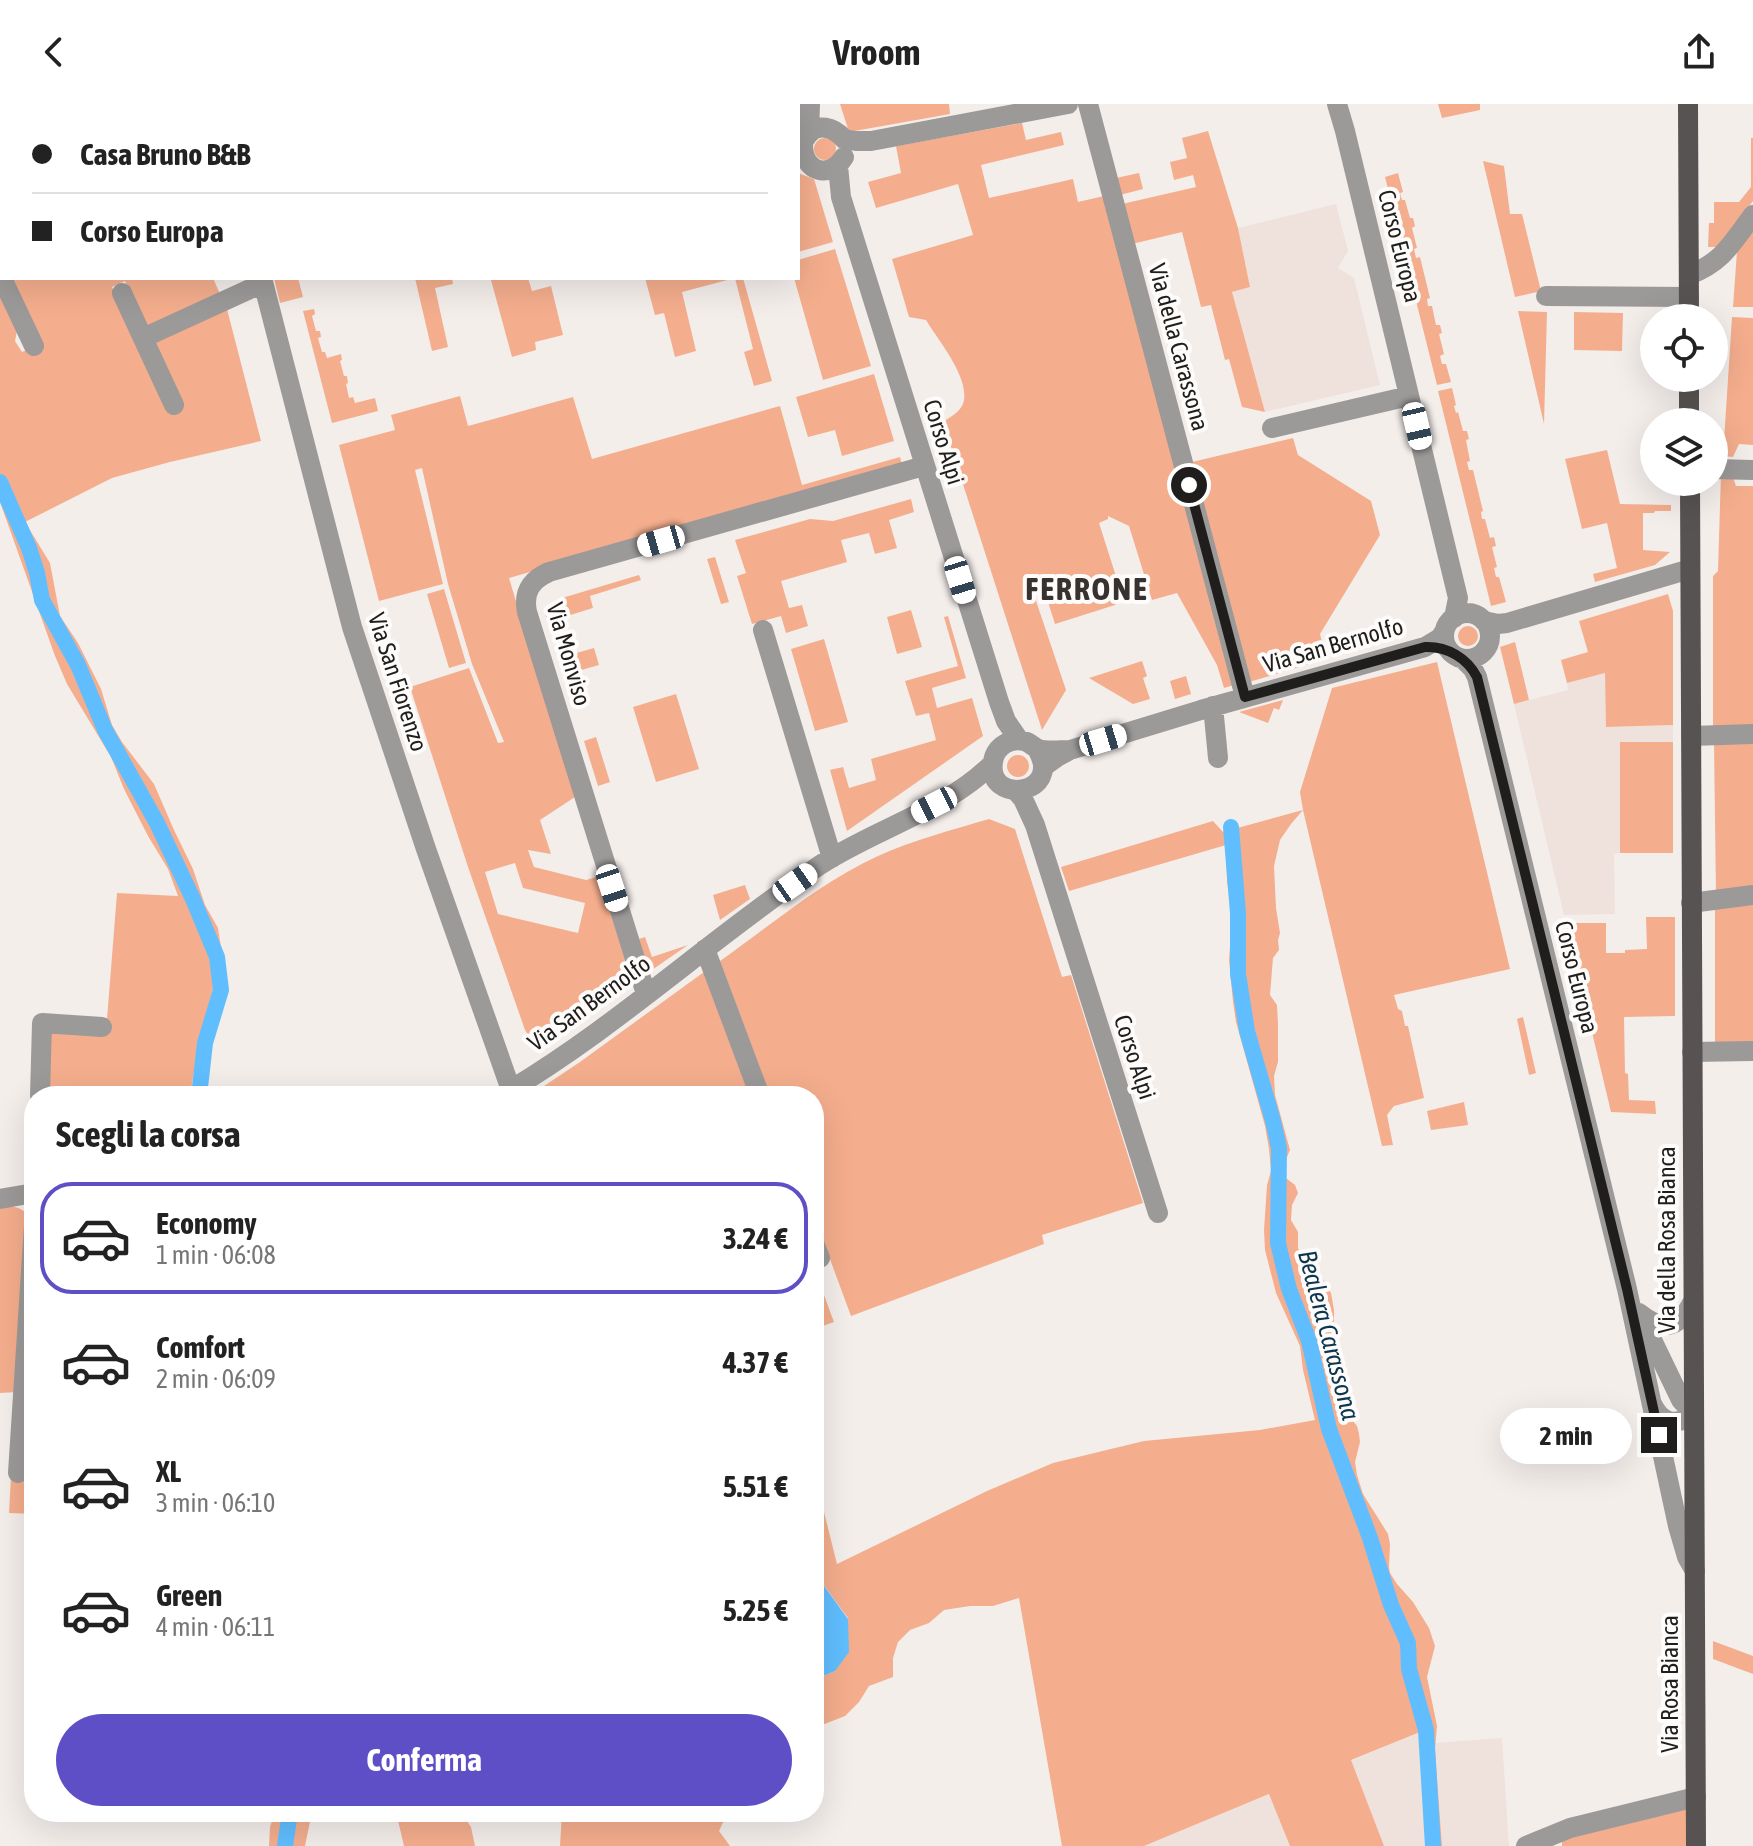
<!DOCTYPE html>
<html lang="it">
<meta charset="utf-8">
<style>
:root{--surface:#fff;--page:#f6f6f6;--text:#222;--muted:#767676;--line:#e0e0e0;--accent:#5e4fc7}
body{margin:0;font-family:"Asap Condensed",sans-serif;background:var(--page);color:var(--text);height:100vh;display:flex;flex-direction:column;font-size:30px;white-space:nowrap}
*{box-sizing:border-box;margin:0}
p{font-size:26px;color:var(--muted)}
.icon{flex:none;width:44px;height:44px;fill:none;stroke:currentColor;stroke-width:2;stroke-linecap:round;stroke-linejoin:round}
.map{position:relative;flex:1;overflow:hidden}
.details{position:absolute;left:24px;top:982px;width:800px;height:736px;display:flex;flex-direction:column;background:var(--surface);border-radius:32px;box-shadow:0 8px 32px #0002}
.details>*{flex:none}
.top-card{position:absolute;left:0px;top:0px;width:800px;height:176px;box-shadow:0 8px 32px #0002;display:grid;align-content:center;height:176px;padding:0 32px;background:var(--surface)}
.tools{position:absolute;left:1640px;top:200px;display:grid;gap:16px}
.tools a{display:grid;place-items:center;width:88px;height:88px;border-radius:50%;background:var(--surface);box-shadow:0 8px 32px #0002;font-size:40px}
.end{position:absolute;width:36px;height:36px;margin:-18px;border:10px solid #201e1d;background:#fff;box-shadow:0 0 0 4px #fff}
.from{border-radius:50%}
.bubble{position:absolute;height:56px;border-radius:28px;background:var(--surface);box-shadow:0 8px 32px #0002;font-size:26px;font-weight:700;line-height:56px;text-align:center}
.car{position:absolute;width:24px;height:48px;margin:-24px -12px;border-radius:10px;box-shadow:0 0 6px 2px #0007;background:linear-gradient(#fff 24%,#345 0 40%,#fff 0 76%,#345 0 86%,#fff 0)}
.top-card b{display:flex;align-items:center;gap:28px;height:76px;font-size:30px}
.top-card b+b{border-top:2px solid var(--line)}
.top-card i{width:20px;height:20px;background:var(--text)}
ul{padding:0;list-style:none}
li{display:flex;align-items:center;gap:24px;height:112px;margin:0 16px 12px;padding:0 16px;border:4px solid transparent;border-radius:32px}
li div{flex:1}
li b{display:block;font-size:30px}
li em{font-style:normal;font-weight:700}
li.selected{border-color:var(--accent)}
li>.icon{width:72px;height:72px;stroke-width:1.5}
h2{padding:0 32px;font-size:36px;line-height:96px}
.cta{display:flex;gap:16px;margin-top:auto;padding:16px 32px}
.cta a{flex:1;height:92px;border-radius:48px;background:var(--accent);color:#fff;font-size:32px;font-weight:700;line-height:92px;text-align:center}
header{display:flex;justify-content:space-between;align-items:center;height:104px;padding:0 32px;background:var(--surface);font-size:36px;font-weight:700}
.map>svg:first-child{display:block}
.built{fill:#efe1db}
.green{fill:#f4ae8d;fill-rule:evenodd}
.water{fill:#60beff}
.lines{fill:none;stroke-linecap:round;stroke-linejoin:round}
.canal{stroke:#60beff;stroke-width:16}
.minor{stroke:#9c9999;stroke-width:20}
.major{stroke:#585353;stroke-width:20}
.route{stroke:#201e1d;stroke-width:10}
.labels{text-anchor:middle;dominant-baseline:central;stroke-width:8;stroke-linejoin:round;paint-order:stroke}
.street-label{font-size:24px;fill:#201e1d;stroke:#fefcfb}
.water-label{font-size:26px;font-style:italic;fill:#0d364f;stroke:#fefcfb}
.district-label{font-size:32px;font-weight:bold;letter-spacing:2px;fill:#373230;stroke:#fefcfb}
</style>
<header><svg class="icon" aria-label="back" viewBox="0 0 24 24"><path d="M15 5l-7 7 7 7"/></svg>Vroom<svg class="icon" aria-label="share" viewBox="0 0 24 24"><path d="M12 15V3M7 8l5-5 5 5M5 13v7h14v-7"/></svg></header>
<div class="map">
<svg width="1753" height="1742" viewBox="0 0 1753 1742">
<rect width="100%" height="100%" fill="#f4eeeb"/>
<path class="built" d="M1336,100L1348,147L1338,164L1354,174L1380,281L1265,308L1232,188L1250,183L1238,124Z
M1605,569L1607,623L1673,621V638H1620V749L1614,750L1615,810L1564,811L1514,600L1568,586L1567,579Z
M1420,1628L1428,1742H1144L1270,1690Z
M1502,1634L1509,1742H1442L1435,1639Z"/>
<path class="green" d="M0,0H108L109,2H2V15H0Z
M840,0H949L950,10L849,28Z
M1438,0H1480V6L1442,14Z
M1022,19L1026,36L1061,28L1064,41L981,61L989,94L1073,75L1078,98L1104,92L1234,581L1224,584L1217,561L1177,489L1152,496L1129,422L1108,412V415L1099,419L1122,491L1115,501L1055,520L1041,476L1030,479L1066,586L1042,626L943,318C950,313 957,310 962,302C974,278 937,235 926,216L909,213L892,155L973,131L958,80L876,104L868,78L901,69L896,42Z
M1208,27L1238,124L1250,183L1232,188L1265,308L1242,303L1229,255L1225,256L1211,201L1201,203L1182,128L1132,140L1122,100L1196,83L1193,71L1174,76L1170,58L1187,54L1182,34Z
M1751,34H1753V97L1720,143H1708L1709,119H1714V98H1739L1751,83Z
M814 45a11 11 0 1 1 22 0a11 11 0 1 1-22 0Z
M0,36H2V160L0,156Z
M1483,57L1504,62L1510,110H1522L1541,187L1515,193Z
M798,69L814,75L833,138L798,148Z
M1139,69L1143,85L1120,91L1116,74Z
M1398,69L1403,88L1400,89L1402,96H1405L1410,114H1413L1415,122L1412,124L1417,144L1414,145L1416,154L1420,153L1430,194L1427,195L1428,202H1432L1436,221H1440L1442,229L1439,230L1444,250L1440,252L1442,260H1446L1451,278L1437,281L1385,73Z
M1753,125V203H1733L1737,147Z
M835,145L871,262L823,276L794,174H798V156Z
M8,174H213L220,190L147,224L125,177L112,183L170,308L154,238L227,205L261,337L170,358L112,374L25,418L50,459L60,512L78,539L101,585L112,621L122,638L154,680L174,726L193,765L205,801L218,824L222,850L198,943L190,992H45L47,925L106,928L117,789L178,792L168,765L148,732L124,685L111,653L67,580L55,552L0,398V184L18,222L15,237L22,248L39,240Z
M274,174H298L303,193L280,199Z
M415,174H452L453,180L435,184L448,243L432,247Z
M497,174H528L532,187L551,182L563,231L535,238L536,246L512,253L491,176Z
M645,174H743L772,277L754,282L744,248L753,245L735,174L682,188L696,247L675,253L664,209L655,211Z
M314,205L315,210L312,212L316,227H320L321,233L318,234L322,248H325L327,254L341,250L342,256L340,257L344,272H347L348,279L346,280L349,294L353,293L355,299L375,294L378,307L332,319L303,207Z
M1518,207L1547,208L1544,320Z
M1574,208L1623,209L1622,247L1574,246Z
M1732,213L1753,214V341L1739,340L1733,353L1723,352Z
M874,270L894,337L842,352L835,326L808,333L796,293Z
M1452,284L1456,301L1454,302L1456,309L1458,308L1463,327H1467L1469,335L1466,336L1470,357L1467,358L1469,366H1473L1483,407L1481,408L1482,415H1485L1490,434L1494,433L1496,442L1492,443L1497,463L1494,464L1496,473H1499L1506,498L1491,502L1438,287Z
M460,292L468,322L573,293L592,355L780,302L802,381L900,353L902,361L509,474L575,693L540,716L551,750L528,746L534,763L586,776L599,772L633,880L556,936L542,941L532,937L525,926L468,763L410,583L469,564L498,639L504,638L472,560L448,480L422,364L415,366L443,480L379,497L339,341L395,326L391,311ZM515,759L523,784L585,799L578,829L498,810L485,768Z
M1293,334L1298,351L1371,397L1380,431L1320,530L1326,555L1249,578L1192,358Z
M1607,346L1620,400L1671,401V407H1655L1654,409H1643V446L1670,448L1655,461L1595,478L1593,470L1617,464L1607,419L1582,425L1565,355Z
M1721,369L1732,370L1736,382H1753V622L1713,623V472L1718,467Z
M911,395L914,408L889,416L897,444L875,450L869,429L841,436L847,458L781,477L789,504L802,501L808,522L786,529L781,512L752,520L737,472L746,469L735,436L810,415L833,417Z
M715,453L729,498L721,500L707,455Z
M639,471L641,476L590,492L593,504L548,518L545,510L565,504L562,494Z
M444,485L466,559L449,564L427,490Z
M1668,490L1673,507V621L1606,623L1605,569L1567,579L1561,556L1588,548L1579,517Z
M911,506L922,543L897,550L887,513Z
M948,512L966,574L932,584L937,604L972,594L983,632L847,727L830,666L843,663L849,684L876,676L871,655L936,636L929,609L916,612L905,577L958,562L944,513Z
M1458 532a10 10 0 1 1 20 0a10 10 0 1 1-20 0Z
M824,535L848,618L815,627L791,545Z
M1515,538L1529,596L1514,600L1500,543Z
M594,544L599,561L564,571L559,554Z
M1142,557L1147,572L1143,574L1150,595L1133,600L1089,574Z
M1437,558L1510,865L1394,891L1398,905L1402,907L1405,922H1408L1424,994L1394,1002L1387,1011L1393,1041L1382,1042L1303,706L1291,720L1280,736L1274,762L1276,804L1280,829L1278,836L1279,846L1273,854L1270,891L1277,901L1278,920V958L1274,972L1275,991L1290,1046L1284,1060L1286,1074L1295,1081L1298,1089L1292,1101L1291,1116L1298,1128V1144L1302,1152L1317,1165L1331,1189L1334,1206V1221L1327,1242V1249L1340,1272L1338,1293L1340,1300L1357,1322L1359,1330L1360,1338L1355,1358L1357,1371L1363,1390L1388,1430L1390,1440L1389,1463L1390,1469L1397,1480L1413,1498L1429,1524L1435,1542L1427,1573L1437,1622L1435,1645L1442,1742H1428L1420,1628L1351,1656L1384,1742H1290L1269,1690L1144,1742H1062L1019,1494L993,1502H970L944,1506L929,1519L910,1526L898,1538L893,1554V1573L869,1582L859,1598L845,1612L822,1621L814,1622V1576L835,1567L848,1514L814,1468V1368L837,1460L987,1387L1053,1359L1144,1337L1260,1326L1315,1316L1303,1266L1300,1242L1276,1189L1265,1146L1264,1126L1267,1081L1271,1067L1269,1045L1265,1022L1236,918L1233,898L1229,856L1232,815L1227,777L1226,741L1069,787L1061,763L1213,717L1223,728L1303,706L1300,688L1332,584Z
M1186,572L1191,590L1175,595L1170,577Z
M676,590L699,665L656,678L633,603Z
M1283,596L1279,606L1274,604L1268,619L1239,608Z
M596,633L610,678L598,682L584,637Z
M1753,636V786L1716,791L1714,638Z
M1620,638H1673V749H1620Z
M1007 662a11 11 0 1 1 22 0a11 11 0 1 1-22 0Z
M989,715L1015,725L1062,873L1071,871L1143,1099L1042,1131L1044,1140L851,1212L814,1112V992H770L720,857C771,821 821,778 878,752C913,736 952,726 989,715Z
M745,781L750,795L720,816L713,791Z
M1753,797V941L1715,942V802Z
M1646,813H1675V912L1624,913L1625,969L1628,970L1629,996L1655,997L1656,1010L1611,1008L1566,819H1606V849H1625V846L1647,845Z
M645,833L652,853L688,841L649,868L639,835Z
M704,868L750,992H529L580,958Z
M1523,913L1536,969L1529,971L1517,915Z
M1464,998L1468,1021L1431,1026L1427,1007Z
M0,1102C9,1102 18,1102 25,1108L27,1118L17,1288L0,1289Z
M814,1164L834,1218L814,1225Z
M34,1236V1410L9,1409L11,1372Z
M1713,1537L1753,1552V1570L1713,1555Z
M1686,1702V1742H1562V1733Z
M275,1708H312L305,1742H269L270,1723Z
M396,1708H461L471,1723L475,1742H404Z
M562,1708H728L719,1727L730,1742H560Z"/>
<path class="water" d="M814,1468L848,1515L849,1548L835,1567L814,1576Z"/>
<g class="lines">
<path class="canal" d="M0,378L29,444L37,469L42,496L78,561L105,626L157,719L193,795L217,853L221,886L205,939L199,992
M1231,723L1238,809V870L1247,927L1273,1017L1279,1044L1278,1139L1289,1185L1309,1237L1329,1325L1370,1434L1391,1501L1408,1539L1409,1565L1426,1626L1433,1742
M285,1742L290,1708"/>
<path class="minor" d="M189,0V2
M342,0L343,2
M495,0L496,2
M601,0L602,2
M1088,0L1245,593
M1337,0L1345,27L1458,494L1454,514
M0,27H2
M809,29L810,0
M803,41C803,68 830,76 844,53
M798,44C802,41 804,36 807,32C817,18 834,23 844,35L856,37H871L1068,0
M838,62L841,93L999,598L1006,617L1019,636
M0,170L34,242
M1689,171C1723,158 1732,139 1753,111
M262,174L352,523L426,745L511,986
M122,189L174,301
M1546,192L1689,193
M143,234L263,179
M1272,324L1409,292
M1714,365L1753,366
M1444 532a23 23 0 1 1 46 0a23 23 0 1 1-46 0Z
M1484,517L1498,520L1507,519L1690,465
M763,526L832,754
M1463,555L1473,565L1477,573L1627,1185L1678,1422L1687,1453L1695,1467
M1213,602L1218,654
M1691,632L1753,630
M1037,645C1065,691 986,702 993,658C995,642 1012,632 1027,638C1031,640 1034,643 1038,645C1047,648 1060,646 1069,646
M1043,663L1057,653L1070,646L1201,606L1425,543L1440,534L1444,528
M1016,687L1023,695L1035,721L1158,1109
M1691,799L1753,791
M705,845L760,992
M646,890L527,508C523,488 531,476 549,468L924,362
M1692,948L1753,947
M40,992L42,919L102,923
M500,992C614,926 711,834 820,761C875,725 946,706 992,660
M0,1095L34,1089
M814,1139L820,1154
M1639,1209C1662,1227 1678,1226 1692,1199
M1641,1213L1681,1296L1693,1309
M1652,1300C1662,1320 1675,1322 1693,1311
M18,1369L34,1121
M1526,1742L1570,1724L1696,1693"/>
<path class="major" d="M1688,0L1689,214
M1689,274V318
M1690,378L1696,1742"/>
</g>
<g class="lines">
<path class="route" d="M1189,381L1245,593L1425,543C1447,542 1467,554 1477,573L1627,1185L1659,1331"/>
</g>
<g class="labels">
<g class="street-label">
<text transform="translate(1400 142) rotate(76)">Corso Europa</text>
<text transform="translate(1179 243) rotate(75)">Via della Carassona</text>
<text transform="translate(944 338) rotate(73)">Corso Alpi</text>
<text transform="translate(1333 541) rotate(-16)">Via San Bernolfo</text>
<text transform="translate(569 550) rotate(74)">Via Monviso</text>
<text transform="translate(398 578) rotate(72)">Via San Fiorenzo</text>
<text transform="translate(1577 873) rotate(76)">Corso Europa</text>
<text transform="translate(589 899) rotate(-36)">Via San Bernolfo</text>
<text transform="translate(1135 953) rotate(72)">Corso Alpi</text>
<text transform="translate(1666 1136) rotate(-90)">Via della Rosa Bianca</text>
<text transform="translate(1669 1580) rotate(-90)">Via Rosa Bianca</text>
</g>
<g class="water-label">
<text transform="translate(1329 1231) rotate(75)">Bealera Carassona</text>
</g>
<g class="district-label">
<text x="1087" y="484">FERRONE</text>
</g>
</g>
</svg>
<div class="tools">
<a><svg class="icon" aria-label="locate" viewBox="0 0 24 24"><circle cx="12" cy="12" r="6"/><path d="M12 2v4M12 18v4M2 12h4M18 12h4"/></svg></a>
<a><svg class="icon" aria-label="layers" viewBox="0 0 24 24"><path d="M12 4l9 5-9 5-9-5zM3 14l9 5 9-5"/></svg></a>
</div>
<i class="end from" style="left:1189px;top:381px"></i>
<i class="end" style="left:1659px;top:1331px"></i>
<div class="bubble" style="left:1500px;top:1304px;width:132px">2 min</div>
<i class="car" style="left:1417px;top:322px;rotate:167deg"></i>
<i class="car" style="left:661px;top:437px;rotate:254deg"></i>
<i class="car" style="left:960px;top:476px;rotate:163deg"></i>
<i class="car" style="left:1103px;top:636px;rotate:73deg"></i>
<i class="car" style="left:934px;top:701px;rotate:243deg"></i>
<i class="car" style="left:795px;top:779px;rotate:55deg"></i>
<i class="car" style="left:612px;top:784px;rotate:162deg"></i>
<div class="top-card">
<b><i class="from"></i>Casa Bruno B&amp;B</b>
<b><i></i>Corso Europa</b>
</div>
<section class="details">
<h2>Scegli la corsa</h2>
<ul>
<li class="selected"><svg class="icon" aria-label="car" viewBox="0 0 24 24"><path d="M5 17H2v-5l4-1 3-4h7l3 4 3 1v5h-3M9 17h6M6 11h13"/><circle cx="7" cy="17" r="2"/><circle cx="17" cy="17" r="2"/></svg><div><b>Economy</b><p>1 min · 06:08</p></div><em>3.24 €</em></li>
<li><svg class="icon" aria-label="car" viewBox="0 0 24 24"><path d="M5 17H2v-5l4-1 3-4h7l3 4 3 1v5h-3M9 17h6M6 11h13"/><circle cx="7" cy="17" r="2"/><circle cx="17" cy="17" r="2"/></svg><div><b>Comfort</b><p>2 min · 06:09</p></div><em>4.37 €</em></li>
<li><svg class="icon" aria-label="car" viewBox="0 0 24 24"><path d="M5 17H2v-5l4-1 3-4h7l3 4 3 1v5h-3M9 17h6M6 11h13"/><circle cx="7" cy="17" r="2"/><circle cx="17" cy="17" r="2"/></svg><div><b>XL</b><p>3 min · 06:10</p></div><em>5.51 €</em></li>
<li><svg class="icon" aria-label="car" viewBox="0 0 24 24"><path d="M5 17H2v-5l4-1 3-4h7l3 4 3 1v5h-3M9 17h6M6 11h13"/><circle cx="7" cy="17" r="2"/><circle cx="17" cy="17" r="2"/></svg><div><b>Green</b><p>4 min · 06:11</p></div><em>5.25 €</em></li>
</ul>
<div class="cta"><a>Conferma</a></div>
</section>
</div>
